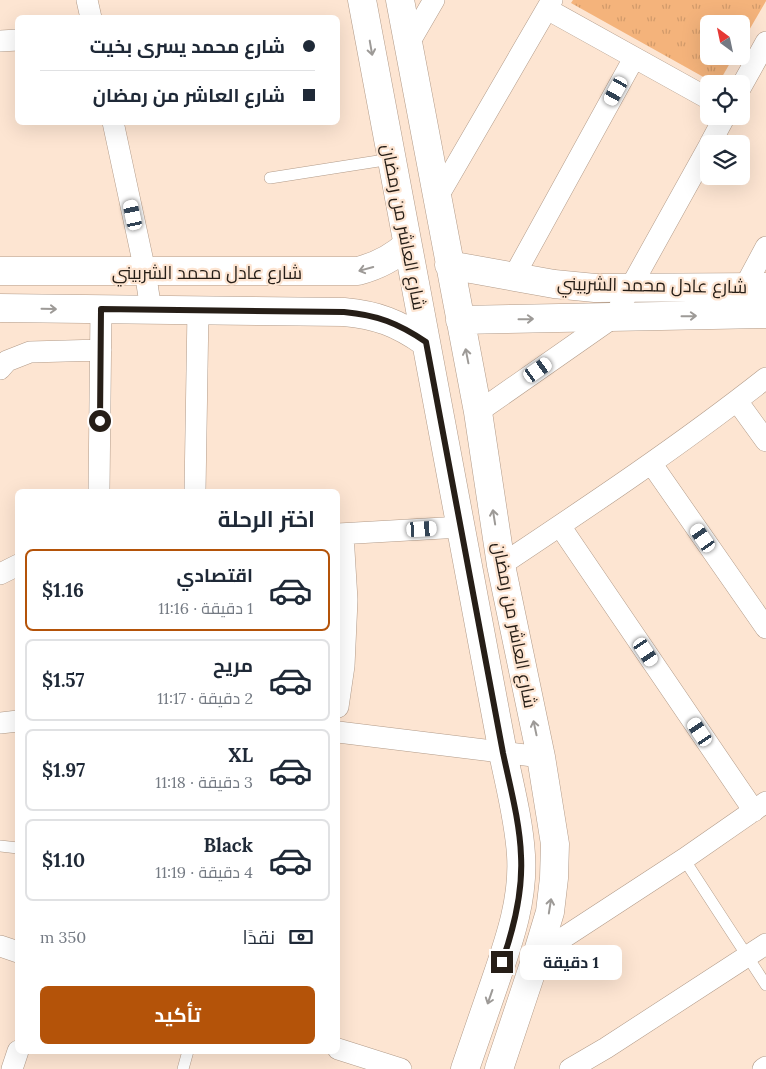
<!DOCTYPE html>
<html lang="ar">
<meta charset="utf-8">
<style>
:root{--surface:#fff;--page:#f6f6f7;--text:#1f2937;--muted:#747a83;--line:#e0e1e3;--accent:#b45309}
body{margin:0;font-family:Lora,Cairo,serif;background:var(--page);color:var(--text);direction:rtl;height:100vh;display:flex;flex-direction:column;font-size:19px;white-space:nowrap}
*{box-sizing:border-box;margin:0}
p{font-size:16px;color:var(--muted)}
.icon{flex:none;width:28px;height:28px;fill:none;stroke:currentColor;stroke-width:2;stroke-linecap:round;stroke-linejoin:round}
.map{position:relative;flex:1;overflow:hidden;direction:ltr}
.drawer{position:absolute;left:15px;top:489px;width:325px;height:565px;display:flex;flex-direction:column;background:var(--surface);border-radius:8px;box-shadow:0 5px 20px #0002;direction:rtl}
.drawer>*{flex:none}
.banner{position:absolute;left:15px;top:15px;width:325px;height:110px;border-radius:8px;box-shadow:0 5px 20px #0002;direction:rtl;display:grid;align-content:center;height:110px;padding:0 25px;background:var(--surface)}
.needle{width:32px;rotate:327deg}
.controls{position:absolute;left:700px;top:15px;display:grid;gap:10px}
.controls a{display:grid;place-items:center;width:50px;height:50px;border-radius:8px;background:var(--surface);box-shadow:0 5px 20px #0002;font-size:25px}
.end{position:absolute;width:22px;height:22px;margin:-11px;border:6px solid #261e17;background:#fff;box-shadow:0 0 0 2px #fff}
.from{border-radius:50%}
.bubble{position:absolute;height:35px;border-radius:8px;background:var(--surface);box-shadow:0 5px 20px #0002;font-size:16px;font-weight:700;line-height:35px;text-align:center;direction:rtl}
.car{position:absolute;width:15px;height:30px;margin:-15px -8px;border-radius:6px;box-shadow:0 0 4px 1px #0007;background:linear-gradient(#fff 24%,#345 0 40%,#fff 0 76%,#345 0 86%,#fff 0)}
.banner b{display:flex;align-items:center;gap:18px;height:48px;font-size:19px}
.banner b+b{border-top:1px solid var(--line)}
.banner i{width:12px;height:12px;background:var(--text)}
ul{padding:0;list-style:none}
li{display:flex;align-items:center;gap:15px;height:82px;margin:0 10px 8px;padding:0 15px;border:2px solid var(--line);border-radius:8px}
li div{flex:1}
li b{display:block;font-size:19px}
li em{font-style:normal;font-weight:700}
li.on{border-color:var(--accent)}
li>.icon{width:45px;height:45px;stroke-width:1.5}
h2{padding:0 25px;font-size:22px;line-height:60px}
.pay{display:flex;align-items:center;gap:12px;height:55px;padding:0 25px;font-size:19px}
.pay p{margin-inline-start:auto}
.action{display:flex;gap:10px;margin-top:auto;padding:10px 25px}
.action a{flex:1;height:58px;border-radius:8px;background:var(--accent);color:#fff;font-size:20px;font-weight:700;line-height:58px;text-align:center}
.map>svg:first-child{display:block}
.grass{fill:url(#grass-tufts)}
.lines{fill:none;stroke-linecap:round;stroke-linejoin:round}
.service-casing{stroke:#b29b89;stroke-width:12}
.minor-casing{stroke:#b29b89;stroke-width:22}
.tertiary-casing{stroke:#b29b89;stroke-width:29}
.service{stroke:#fff;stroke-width:11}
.minor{stroke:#fff;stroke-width:21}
.tertiary{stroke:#fff;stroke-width:28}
.oneway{stroke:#9d9a97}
.route{stroke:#261e17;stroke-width:6}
.labels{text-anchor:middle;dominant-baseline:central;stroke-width:4.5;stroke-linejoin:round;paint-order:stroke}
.street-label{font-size:18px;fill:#261e17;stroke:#fde5d2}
</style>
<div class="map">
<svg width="766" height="1069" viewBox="0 0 766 1069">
<defs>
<pattern id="grass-tufts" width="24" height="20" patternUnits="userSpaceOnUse" patternTransform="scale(1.25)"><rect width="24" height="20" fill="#f4b37b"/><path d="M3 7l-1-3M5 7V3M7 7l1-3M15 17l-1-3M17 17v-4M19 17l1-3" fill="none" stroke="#d19a6a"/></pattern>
</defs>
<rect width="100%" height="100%" fill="#fde5d2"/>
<path class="grass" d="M573,0H766V1L741,44V24H709V56H734L718,84H716L571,3Z"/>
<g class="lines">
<g class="service-casing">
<path id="service" d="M270,178L391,159
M0,846L18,848
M684,859L766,985
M183,1069L188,1051"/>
</g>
<g class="minor-casing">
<path id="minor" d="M87,0L91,18
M547,9L709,99
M0,41L18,40
M409,43L434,0
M741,87L766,42
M113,122L145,271L151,310
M710,144L725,116
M437,198L552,0
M514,276L634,58
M744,288L766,247
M0,369L7,361L30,352L101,350
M737,401L766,441
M478,412L614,317L709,146
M651,463L766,628
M99,491L101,309
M195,491L198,310
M560,526L754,811
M338,534L461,527
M501,565C591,505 681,445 766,378
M0,574L18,565
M338,707L344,666L347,600L343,534
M0,723L18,721
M338,732L541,757
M0,946L18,952
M537,955L684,859L766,802
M338,1049L401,1069
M12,1069L18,1051
M570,1069L606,1048L766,944
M763,1069L766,1067"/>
</g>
<g class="tertiary-casing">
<path id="tertiary" d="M362,0L503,753C510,787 519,821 521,855C524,899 509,941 495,982C485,1011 475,1040 465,1069
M400,0L478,412L501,565L541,757L555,844L554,878L550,912L537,955L499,1069
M449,265L554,284L595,288L766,287
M0,271H358C377,266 392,259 407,245
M0,308L344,312C377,315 398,323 425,342
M460,320L766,314"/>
</g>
<use href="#service" class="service"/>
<use href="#minor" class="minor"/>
<use href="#tertiary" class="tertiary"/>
</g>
<defs><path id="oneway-shaft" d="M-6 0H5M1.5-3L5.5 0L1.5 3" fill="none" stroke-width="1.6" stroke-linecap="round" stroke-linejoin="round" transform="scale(1.25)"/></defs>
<g class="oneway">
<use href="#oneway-shaft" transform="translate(371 48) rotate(80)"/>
<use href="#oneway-shaft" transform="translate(366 269) rotate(165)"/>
<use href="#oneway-shaft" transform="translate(49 309) rotate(1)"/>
<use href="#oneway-shaft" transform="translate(689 316) rotate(-1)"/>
<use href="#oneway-shaft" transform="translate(526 319) rotate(-1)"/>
<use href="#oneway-shaft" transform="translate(467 356) rotate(-101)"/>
<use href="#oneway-shaft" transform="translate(494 517) rotate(-99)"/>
<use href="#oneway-shaft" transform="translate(535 728) rotate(-102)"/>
<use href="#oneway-shaft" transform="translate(550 906) rotate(-81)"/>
<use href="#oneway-shaft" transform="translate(490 997) rotate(109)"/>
</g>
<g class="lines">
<path class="route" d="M100,421L101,309L344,312C377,315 398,323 426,342L503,753C510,786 520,823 521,856C523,893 514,928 502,962"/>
</g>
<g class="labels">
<g class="street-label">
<text transform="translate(404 227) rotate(79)">شارع العاشر من رمضان</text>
<text x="207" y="272">شارع عادل محمد الشربيني</text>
<text transform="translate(652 285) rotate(1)">شارع عادل محمد الشربيني</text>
<text transform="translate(515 625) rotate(79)">شارع العاشر من رمضان</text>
</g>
</g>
</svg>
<div class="controls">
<a><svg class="needle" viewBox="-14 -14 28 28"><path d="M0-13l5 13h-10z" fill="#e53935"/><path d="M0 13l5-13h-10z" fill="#747a83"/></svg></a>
<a><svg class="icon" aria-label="locate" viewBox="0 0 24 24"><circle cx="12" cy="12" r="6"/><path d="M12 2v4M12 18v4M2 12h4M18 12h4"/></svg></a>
<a><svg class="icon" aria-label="layers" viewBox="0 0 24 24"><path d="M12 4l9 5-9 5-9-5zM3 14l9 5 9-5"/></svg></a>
</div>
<i class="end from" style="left:100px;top:421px"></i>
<i class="end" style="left:502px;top:962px"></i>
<div class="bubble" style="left:520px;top:945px;width:102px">1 دقيقة</div>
<i class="car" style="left:616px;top:91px;rotate:209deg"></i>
<i class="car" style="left:133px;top:215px;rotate:348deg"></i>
<i class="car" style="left:538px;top:370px;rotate:55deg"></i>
<i class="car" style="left:422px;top:529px;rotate:87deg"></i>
<i class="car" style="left:703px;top:538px;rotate:325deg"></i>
<i class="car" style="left:646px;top:652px;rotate:146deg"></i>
<i class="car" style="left:700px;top:732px;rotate:326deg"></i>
<div class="banner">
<b><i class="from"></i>شارع محمد يسرى بخيت</b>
<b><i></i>شارع العاشر من رمضان</b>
</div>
<section class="drawer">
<h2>اختر الرحلة</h2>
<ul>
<li class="on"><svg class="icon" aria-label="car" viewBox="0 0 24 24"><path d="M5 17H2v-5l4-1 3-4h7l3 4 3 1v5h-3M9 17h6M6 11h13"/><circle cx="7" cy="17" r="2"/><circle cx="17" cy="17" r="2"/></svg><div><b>اقتصادي</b><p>1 دقيقة · 11:16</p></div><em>$1.16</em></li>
<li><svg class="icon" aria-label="car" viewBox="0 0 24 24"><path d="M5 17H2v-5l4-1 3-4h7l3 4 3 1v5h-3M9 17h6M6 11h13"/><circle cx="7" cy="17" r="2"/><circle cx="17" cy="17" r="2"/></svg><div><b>مريح</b><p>2 دقيقة · 11:17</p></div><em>$1.57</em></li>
<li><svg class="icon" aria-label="car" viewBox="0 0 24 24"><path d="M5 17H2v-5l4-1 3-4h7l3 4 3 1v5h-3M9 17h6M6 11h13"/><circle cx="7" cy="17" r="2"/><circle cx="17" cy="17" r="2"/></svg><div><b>XL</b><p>3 دقيقة · 11:18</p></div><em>$1.97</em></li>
<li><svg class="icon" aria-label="car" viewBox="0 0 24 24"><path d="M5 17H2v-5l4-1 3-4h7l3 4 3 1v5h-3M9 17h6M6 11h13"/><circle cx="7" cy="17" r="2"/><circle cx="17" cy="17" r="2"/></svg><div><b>Black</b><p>4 دقيقة · 11:19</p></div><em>$1.10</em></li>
</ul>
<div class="pay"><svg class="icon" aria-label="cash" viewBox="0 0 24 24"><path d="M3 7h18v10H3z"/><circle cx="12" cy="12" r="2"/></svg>نقدًا<p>350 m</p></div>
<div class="action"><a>تأكيد</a></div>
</section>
</div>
